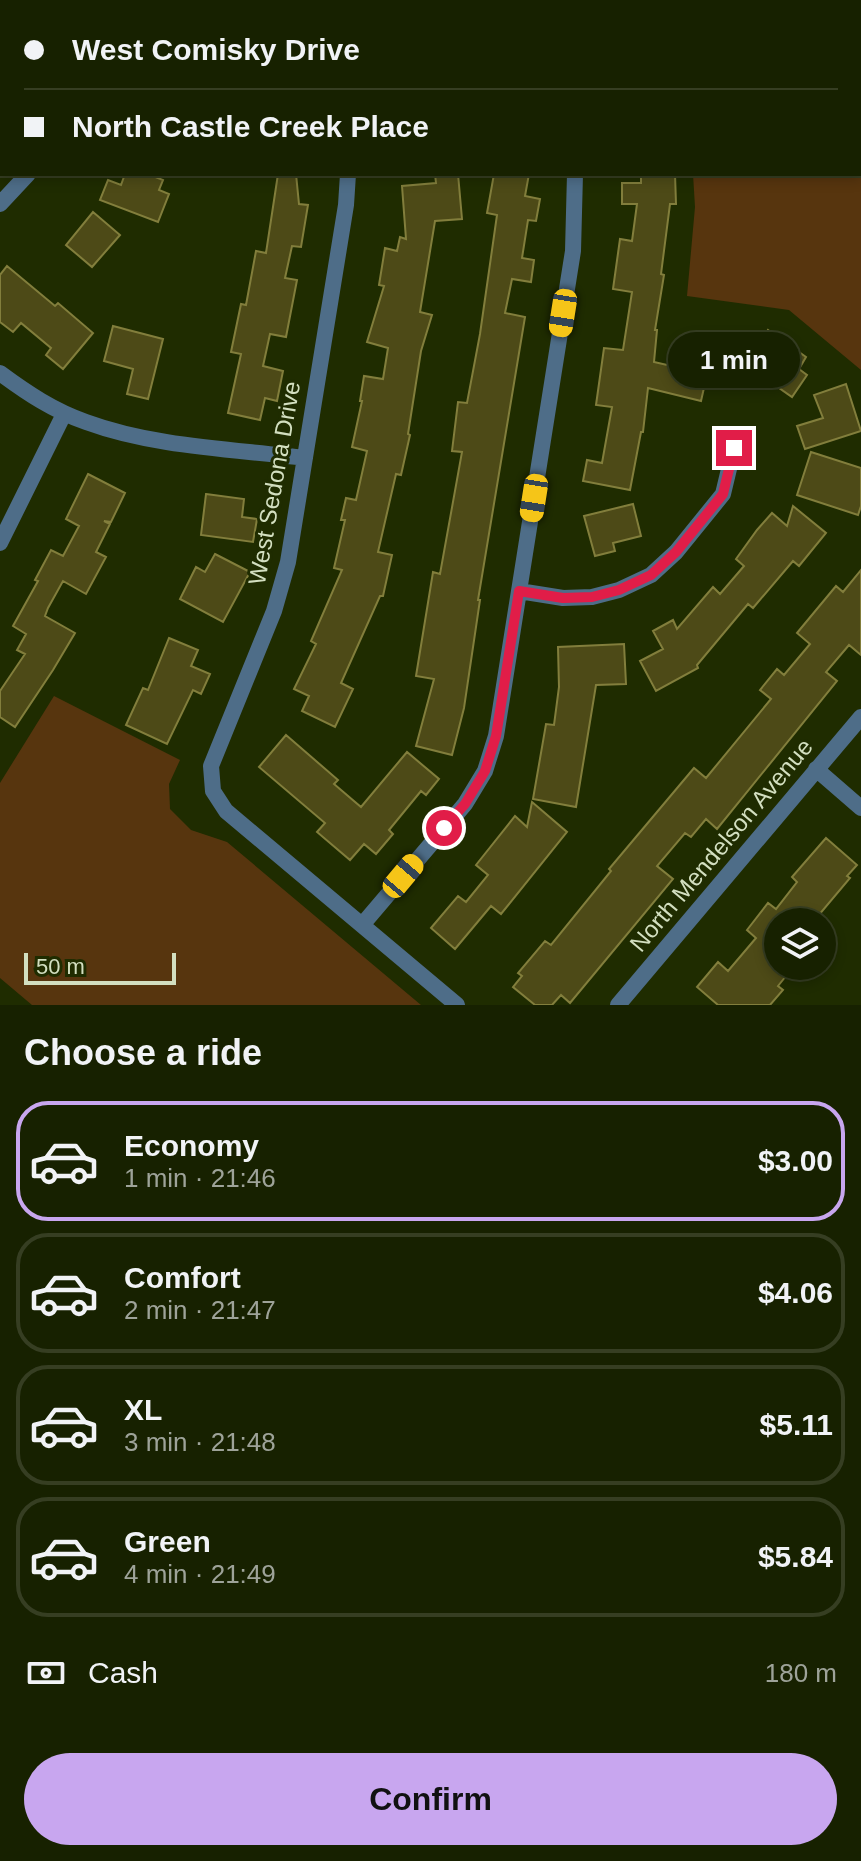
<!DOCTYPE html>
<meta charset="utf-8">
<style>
:root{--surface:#172100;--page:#20290a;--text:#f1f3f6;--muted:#9ea399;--line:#363e22;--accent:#c8a6ef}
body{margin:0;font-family:Arial,sans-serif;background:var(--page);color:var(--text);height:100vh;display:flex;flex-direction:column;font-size:30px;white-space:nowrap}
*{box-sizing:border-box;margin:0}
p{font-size:26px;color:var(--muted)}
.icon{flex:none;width:44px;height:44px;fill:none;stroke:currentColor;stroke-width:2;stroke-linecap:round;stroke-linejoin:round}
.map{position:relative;height:1005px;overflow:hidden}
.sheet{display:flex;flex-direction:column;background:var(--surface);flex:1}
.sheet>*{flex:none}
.hud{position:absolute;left:0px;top:0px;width:862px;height:176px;box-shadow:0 4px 12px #0003,0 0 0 2px var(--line);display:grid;align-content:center;height:176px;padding:0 24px;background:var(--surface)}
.fabs{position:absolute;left:764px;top:908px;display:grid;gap:16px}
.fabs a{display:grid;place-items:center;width:72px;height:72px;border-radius:50%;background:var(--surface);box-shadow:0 4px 12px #0003,0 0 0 2px var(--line);font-size:40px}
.scale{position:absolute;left:24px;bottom:20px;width:152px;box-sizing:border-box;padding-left:8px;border:4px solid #d3dfc0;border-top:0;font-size:22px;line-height:28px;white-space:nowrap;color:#d3dfc0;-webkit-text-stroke:6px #1f2c00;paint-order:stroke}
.end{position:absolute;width:36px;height:36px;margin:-18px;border:10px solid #e11d48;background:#fff;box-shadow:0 0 0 4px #fff}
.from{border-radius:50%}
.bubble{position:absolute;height:56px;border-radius:28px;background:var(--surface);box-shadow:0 4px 12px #0003,0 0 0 2px var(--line);font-size:26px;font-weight:700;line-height:56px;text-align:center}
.car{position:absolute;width:24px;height:48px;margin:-24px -12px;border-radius:10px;box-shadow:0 0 6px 2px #0007;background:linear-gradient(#f5c518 24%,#345 0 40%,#f5c518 0 76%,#345 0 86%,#f5c518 0)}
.hud b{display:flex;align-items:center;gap:28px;height:76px;font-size:30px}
.hud b+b{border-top:2px solid var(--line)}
.hud i{width:20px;height:20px;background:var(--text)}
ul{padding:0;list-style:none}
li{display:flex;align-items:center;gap:24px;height:120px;margin:0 16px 12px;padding:0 8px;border:4px solid var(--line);border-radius:32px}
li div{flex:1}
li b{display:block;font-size:30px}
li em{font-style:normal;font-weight:700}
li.current{border-color:var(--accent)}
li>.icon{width:72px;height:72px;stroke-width:1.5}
h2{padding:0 24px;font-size:36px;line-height:96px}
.pay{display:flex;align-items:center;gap:20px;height:88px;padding:0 24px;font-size:30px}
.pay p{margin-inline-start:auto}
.primary-button{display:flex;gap:16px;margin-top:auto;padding:16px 24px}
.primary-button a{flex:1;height:92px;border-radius:48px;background:var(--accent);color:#111;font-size:32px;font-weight:700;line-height:92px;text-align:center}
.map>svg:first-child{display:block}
.green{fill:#57350e}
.building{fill:#4d4a17;stroke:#827e3c;stroke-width:2}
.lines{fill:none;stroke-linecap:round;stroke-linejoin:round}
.street{stroke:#4e6d88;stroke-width:16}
.route{stroke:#e11d48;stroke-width:10}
.labels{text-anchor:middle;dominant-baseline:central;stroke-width:6;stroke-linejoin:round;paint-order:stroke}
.street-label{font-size:24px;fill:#d3dfc0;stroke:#1f2c00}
</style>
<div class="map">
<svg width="861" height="1005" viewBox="0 0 861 1005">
<rect width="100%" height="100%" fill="#1f2c00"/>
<path class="green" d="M861,116V370L789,310L687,296L695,207L693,174H860Z
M54,696L180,760L169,784L170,809L191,830L227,842L421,1005H32L0,978V783Z"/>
<path class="building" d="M125,174H148L163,180L159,190L169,194L158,222L100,200L108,180L121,185Z
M278,174H296L299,204L308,205L301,247L292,246L285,278L297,280L286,337L270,334L263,366L283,371L277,401L265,398L260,420L228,413L241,354L231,352L241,304L246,305L256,251L266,253Z
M435,174H458L462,219L435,221L420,312L432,315L421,351L408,434L410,435L401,475L396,474L378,552L392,555L383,596H380L341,683L353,689L335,727L302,711L309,696L294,689L316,644L311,641L342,570L334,568L345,520H341L346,498L356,500L367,451L352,447L362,401H360L364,376L383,379L388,348L367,342L384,286L379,285L385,248L397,251L400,237L406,239L402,186L436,183Z
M494,174H529L525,196L540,199L536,221L528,220L522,258L534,260L531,282L512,279L505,313L525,317L478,600H480L464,708L452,755L416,746L434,679L416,676L433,572L440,574L462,452L452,451L458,402L467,403L480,334L497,215L487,213Z
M641,174H675L676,204H670L661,274L664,275L655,330H657L654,362L689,370L695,343L742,354L734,385L706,379L701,401L648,388L643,432H641L630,490L583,481L587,460L602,463L612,407L596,405L604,348L623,350L632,292L613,289L620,239L632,241L637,204H622V183H641Z
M93,212L120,235L92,267L66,245Z
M7,266L55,306L58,303L93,333L63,369L46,355L51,348L21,323L13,332L0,322V275Z
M113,326L163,339L148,399L127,394L133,369L104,361Z
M768,330L806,357L799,369L807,375L792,397L745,364Z
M846,384L861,431L805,449L797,426L823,418L814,395Z
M811,452L861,468V506L858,515L797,495Z
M88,474L125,493L111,522L104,521L110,524L96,552L106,557L86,594L63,581L48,608L45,616L75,633L53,670L15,727L0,717V691L25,654L17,650L26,634L13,626L38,581L35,580L51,550L63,556L79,526L66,519Z
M206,494L244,499L242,517L257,519L253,542L201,535Z
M633,504L641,536L613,543L615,551L595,556L584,516Z
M793,506L826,533L799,566L793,561L753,608L748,604L697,665L698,668L656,691L640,661L663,649L653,631L673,620L677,629L713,587L720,594L744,566L736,559L757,530L772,513L787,526Z
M215,554L250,572L223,622L180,599L196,567L205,572Z
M861,570V655L849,645L826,672L837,681L717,829L706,819L691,837L685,833L657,866L673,879L570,1003L561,995L552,1005H535L513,987L522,976L518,973L545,941L551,945L611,871L609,869L694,768L706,778L771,699L760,690L777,669L784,675L810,644L797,633L836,586L843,592Z
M169,638L198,650L191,666L210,674L201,694L193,690L167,744L126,725L143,688L148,690Z
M624,644L626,684L596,685L576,807L533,799L546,724L554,725L559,687L558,647Z
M286,735L338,780L334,784L361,807L407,752L439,779L426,795L421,791L389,830L393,834L376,854L364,844L350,860L317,832L325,823L259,767Z
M532,802L567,832L501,914L491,906L455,949L431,928L458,896L466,902L488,875L476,865L515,816L527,827Z
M826,838L857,865L847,876L850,878L813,922H778V966H794L778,986L783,990L770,1005H718L697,987L718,962L728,971L756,938L747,930L768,903L776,909L797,882L792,877Z"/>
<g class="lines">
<path class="street" d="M287,0L288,2
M546,0V2
M789,0V2
M860,95H861
M348,174L346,205L288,562L274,611L211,766L213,791L226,811L457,1005
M0,204L28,174
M0,373C27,393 54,411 86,422C154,447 233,449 305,458
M0,543L64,414
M519,591L563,598L592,597L619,590L651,575L676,552L723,494L734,448
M816,769L861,808
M362,925L465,804L485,771L496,736L573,251L575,174
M618,1005L861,717"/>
</g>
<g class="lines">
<path class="route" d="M444,828L465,804L485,771L496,736L519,591L563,598L592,597L619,590L651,575L676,552L723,494L734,448"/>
</g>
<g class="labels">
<g class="street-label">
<text transform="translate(274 483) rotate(-80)">West Sedona Drive</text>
<text transform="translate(721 845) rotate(-50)">North Mendelson Avenue</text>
</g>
</g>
</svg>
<div class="fabs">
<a><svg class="icon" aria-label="layers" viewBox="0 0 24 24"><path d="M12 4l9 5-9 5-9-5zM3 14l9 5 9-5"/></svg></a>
</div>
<div class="scale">50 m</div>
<i class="end from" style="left:444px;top:828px"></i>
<i class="end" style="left:734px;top:448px"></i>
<div class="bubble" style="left:668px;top:332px;width:132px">1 min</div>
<i class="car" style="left:563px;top:313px;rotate:189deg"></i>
<i class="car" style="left:534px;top:498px;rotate:189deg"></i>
<i class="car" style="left:403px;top:876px;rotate:40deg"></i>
<div class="hud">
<b><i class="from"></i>West Comisky Drive</b>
<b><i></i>North Castle Creek Place</b>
</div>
</div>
<section class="sheet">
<h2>Choose a ride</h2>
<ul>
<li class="current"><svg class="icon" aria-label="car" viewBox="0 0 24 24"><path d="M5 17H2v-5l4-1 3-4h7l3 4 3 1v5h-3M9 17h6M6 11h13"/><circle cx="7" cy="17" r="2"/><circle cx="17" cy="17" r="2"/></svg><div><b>Economy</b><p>1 min · 21:46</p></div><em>$3.00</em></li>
<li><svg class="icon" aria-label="car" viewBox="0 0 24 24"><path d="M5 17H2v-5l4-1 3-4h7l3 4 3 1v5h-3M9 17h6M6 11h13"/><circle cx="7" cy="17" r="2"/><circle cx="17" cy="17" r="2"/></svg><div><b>Comfort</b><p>2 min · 21:47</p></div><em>$4.06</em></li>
<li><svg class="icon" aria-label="car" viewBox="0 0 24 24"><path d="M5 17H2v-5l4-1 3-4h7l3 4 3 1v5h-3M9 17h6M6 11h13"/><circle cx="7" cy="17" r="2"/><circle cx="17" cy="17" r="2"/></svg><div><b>XL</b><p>3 min · 21:48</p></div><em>$5.11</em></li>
<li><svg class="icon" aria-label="car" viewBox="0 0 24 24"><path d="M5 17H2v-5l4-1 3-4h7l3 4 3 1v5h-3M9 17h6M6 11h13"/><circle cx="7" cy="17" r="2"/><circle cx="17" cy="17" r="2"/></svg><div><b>Green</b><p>4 min · 21:49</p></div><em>$5.84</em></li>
</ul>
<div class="pay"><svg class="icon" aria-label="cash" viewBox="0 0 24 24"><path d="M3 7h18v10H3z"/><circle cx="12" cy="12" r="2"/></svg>Cash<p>180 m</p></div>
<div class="primary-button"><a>Confirm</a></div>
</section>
